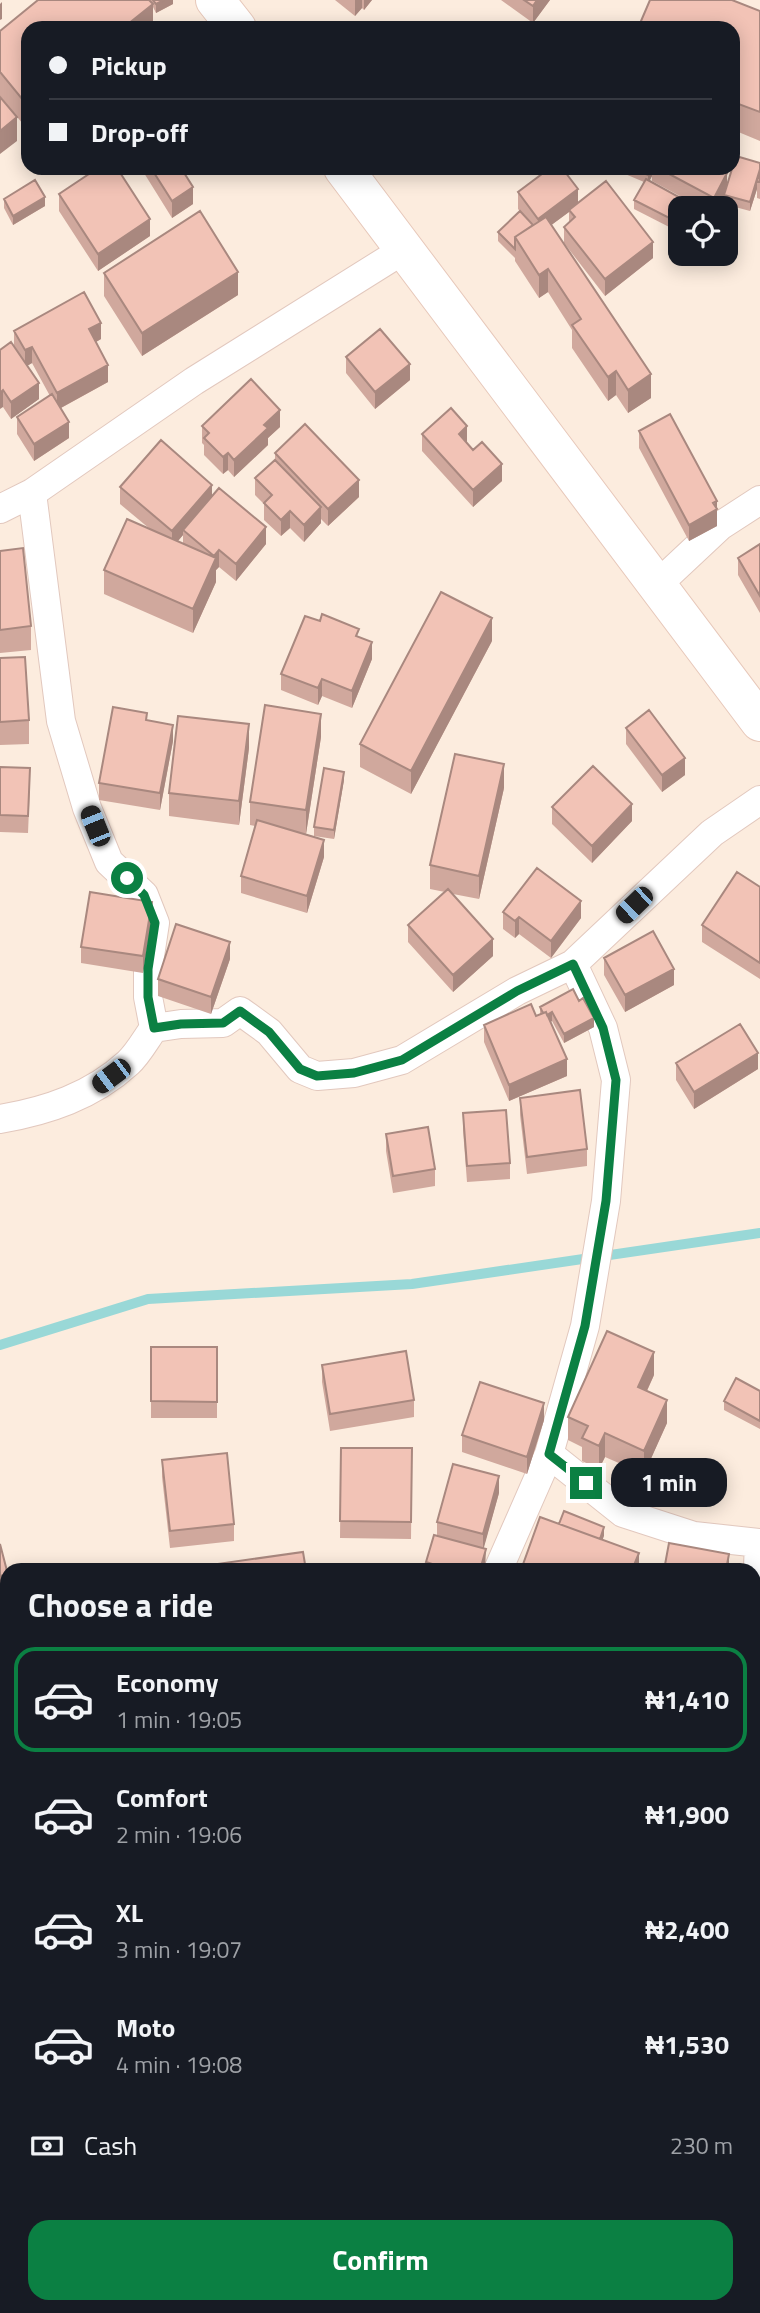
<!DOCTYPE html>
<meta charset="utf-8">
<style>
:root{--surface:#171b24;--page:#20242c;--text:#f1f3f6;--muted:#9ea1a6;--line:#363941;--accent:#0b8043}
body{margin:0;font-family:"Titillium Web",sans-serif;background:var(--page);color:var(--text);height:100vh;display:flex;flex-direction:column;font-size:26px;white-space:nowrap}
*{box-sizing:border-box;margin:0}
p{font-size:23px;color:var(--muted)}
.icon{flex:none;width:38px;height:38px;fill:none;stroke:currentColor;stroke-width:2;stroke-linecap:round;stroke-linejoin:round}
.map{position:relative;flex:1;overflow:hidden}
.drawer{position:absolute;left:0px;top:1563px;width:761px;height:751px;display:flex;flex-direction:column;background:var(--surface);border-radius:21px 21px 0 0;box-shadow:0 4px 18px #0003}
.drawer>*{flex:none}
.banner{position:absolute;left:21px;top:21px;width:719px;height:154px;border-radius:21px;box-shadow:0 4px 18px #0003;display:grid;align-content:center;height:154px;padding:0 28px;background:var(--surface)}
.controls{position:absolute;left:668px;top:196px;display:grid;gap:14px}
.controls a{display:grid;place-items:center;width:70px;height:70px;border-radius:14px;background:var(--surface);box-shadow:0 4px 18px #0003;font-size:35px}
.end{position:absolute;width:32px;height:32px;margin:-16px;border:9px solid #0b8043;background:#fff;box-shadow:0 0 0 4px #fff}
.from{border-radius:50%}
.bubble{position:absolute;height:49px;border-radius:21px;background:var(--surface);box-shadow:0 4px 18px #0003;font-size:23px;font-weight:700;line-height:49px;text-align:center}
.car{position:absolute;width:21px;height:42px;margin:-21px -10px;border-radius:9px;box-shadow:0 0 5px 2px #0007;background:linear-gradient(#222 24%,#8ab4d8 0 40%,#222 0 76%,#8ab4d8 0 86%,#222 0)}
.banner b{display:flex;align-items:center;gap:24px;height:66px;font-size:26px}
.banner b+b{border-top:2px solid var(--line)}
.banner i{width:18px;height:18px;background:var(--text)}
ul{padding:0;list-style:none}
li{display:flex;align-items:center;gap:21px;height:105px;margin:0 14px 10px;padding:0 14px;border:4px solid transparent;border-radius:21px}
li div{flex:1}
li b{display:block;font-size:26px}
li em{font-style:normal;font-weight:700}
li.on{border-color:var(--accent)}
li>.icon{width:63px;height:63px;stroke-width:1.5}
h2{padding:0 28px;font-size:32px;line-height:84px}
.pay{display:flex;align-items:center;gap:18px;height:77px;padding:0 28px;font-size:26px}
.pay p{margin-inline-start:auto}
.button{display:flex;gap:14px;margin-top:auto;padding:14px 28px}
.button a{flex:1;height:80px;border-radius:21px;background:var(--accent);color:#fff;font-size:28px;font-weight:700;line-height:80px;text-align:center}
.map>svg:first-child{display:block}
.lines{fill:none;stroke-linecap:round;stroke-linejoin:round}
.stream{stroke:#99d8d7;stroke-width:10}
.minor-casing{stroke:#e2c8be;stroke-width:30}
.secondary-casing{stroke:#e7c8ba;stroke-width:40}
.minor{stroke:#fff;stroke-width:28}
.secondary{stroke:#fff;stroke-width:38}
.wall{fill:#d0a89d;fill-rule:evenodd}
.shaded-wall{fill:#a9887f}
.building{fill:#f2c3b6;stroke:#a9887f;stroke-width:2}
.route{stroke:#0b8043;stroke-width:9}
</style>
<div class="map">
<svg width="760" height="2313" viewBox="0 0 760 2313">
<rect width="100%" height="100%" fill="#fcecde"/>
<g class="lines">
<path class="stream" d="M0,1345L148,1299L412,1284L760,1233"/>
<g class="minor-casing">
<path id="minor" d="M0,509L32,493L194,381L405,249
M657,585L720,526L760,500
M154,1028L181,1024L223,1023L240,1011L269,1032L300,1069L317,1076L354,1073L402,1060L517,991L573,964L712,833L760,800
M0,1119C47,1111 92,1096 128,1063C138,1054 146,1039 154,1028L148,997V969L155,923L144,895L109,862L87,808L61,721L32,493
M549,1454L623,1513L694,1536L760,1543
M498,1570L549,1454L585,1326L606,1201L616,1080L603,1028L573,964
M754,1660L759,1543
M754,1882L760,1905
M754,1925L760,1928
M754,2012L760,1989
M21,2306L22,2313
M624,2313L627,2306"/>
</g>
<g class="secondary-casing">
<path id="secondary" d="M215,0L237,28
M343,168L760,722"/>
</g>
<use href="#minor" class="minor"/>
<use href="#secondary" class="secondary"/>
</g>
<path class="wall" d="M38,0H173V4L156,13L153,7V27L27,129L0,96V31Z
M335,0H372L364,10L362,8L355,16Z
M501,0H550L533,23Z
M760,11V141L736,131L733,28Z
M760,163V199L757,198V189L750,211L724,204L725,194L717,208H702L652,181V176L649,181L688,208L677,231L634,209V200L644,182L611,168H719L727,185Z
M144,168H181L193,204L172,218L144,173Z
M518,192L578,203L653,258L605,296L564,243V227L569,222V212L551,225L651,398L628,413L616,395L608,401L572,348V330L548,292L539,298L515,261V258L498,241V232L524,216L518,209Z
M59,194L150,236L98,271L59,211Z
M4,199L45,206L13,225L4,208Z
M104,273L238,295L142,356L104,296Z
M14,331L101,339L96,342L108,382L61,408L69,438L34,461L17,434V417L50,396L32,363L27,366L39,399L11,419L3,407L0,350L14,346Z
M346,357L410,380L375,409L346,373Z
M202,426L280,427L268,438V445L234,477L228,470L223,474L204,455V445L202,443Z
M639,431L717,518V526L689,541L639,448Z
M422,434L467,443L502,481L473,507L422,451Z
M275,453L359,497L328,526L321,519V523L304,542L290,528L281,536L264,520V504L255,495V478L275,460Z
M120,487L212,496L266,544L236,581L219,567L216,570V582L193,633L104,594V570L150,529L120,504ZM183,535V544L178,541Z
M760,544V613L738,575V558Z
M0,551L31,626V650L0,653Z
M359,637L372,659L352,708L322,696L318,705L281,690V674Z
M492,641L411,794L360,767V744Z
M0,658L29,720V744L0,745Z
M147,720L173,741L160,810L99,800V783Z
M626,728L685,775L662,792L626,744Z
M321,737L306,834L297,832L324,857L307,913L241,893V876L255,826L250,825V802Z
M249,748L239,825L169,816V793Z
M0,767L30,785L28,833L0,832Z
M344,780L334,839L314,836V827Z
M504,788L479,899L453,894L493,956L453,992L408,942V925L445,892L430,889V865Z
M552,807L632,821L592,863L552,824Z
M760,887V979L702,942V925Z
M503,912L581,918L551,958L519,934L515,938L503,929Z
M152,918L143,973L81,963V947Z
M604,958L674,985L625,1012L604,975Z
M230,959L211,1014L158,996V979Z
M540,1007L594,1027L564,1043L552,1021L550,1022L567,1076L509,1101L484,1042V1025L536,1016L540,1015Z
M676,1063L758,1069L694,1109L676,1080Z
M520,1098L587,1149V1166L527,1174L520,1115Z
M463,1113L510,1163V1179L467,1182L463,1130Z
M386,1134L435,1169V1186L393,1193L386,1151Z
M151,1347H217V1418H151Z
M322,1365L414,1400V1417L330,1431L322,1382Z
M654,1375L647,1391L667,1423L644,1474L605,1457L599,1469L582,1461V1447L568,1440V1417Z
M760,1391V1429L724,1410V1401Z
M544,1420L527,1474L462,1452V1435Z
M341,1448H412L411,1539L340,1538Z
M162,1460L234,1524V1541L170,1548L162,1477Z
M499,1493L483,1549L486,1566L485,1570H426V1562L437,1536V1522Z
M0,1630L7,1631V1912L0,1913Z
M0,1956L7,1957V2019L6,2030L0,2029Z
M760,1992V2023L754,2020V2001Z
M754,2069L760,2072V2110L754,2107Z
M246,2306H338L337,2313H272L246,2310Z"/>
<path class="shaded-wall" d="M164,0H173V4L156,13V4Z
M355,0H362V8L355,16Z
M364,0H372L364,10Z
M537,0H550L533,23V6Z
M2,2V19L0,20V4Z
M153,4V27L123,28Z
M736,103V131L733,139V110Z
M27,105H28V128L27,129Z
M17,117V141L0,154V131Z
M652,168V176L648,184V175Z
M727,173V189L717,208H714V198Z
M757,181V189L750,211V202Z
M193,187V204L172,218V201Z
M578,189V206L569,210V212L538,235V219Z
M45,197V206L13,225V216Z
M681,215V224L677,231V222Z
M150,219V236L98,271V254Z
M653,242V258L605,296V279Z
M548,269V292L539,298V275Z
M238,272V295L142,356V333Z
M101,323V339L89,346V329Z
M32,347V363L25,367V350Z
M410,364V380L375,409V392Z
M108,365V382L57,410V393Z
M616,371V395L608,401V377Z
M651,374V398L628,413V390Z
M39,383V399L11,419V402Z
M3,390V407L0,409V393Z
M280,410V427L268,438V445L234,477V460L264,425Z
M69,422V438L34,461V444Z
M467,426V443L459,434Z
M228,453V470L223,474V457Z
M502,464V481L473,507V490Z
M359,480V497L328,526V509Z
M212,485V502L183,530V535L172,548V531Z
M717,501V526L689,541V525Z
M321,507V523L304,542V525Z
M290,511V528L281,536V520Z
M266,527V544L236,581V564Z
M219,550V567L216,570V582L193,633V609L214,563V556Z
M492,618V641L411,794V771Z
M372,642V659L352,708V691Z
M322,679V696L318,705V688Z
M321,714V737L306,834V810Z
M249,724V748L239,825V801Z
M173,725V741L160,810V793Z
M685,758V775L662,792V775Z
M504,764V788L479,899V876Z
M344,772V780L334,839V830Z
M632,804V821L592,863V846Z
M324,840V857L307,913V896Z
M581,901V918L551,958V941Z
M152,902V918L143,973V956Z
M519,917V934L515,938V921Z
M493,939V956L453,992V975Z
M230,942V959L211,1014V997Z
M674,969V985L625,1012V995Z
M552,1012V1021L545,1025V1016Z
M594,1018V1027L564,1043V1034Z
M758,1053V1069L694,1109V1092Z
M567,1059V1076L509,1101V1085Z
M654,1352V1375L638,1410V1387Z
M667,1400V1423L644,1474V1451Z
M544,1403V1420L527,1474V1457Z
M605,1433V1457L599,1469V1446Z
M499,1476V1493L483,1551V1534Z
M604,1527V1536L596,1558V1550Z
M486,1549L485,1570H480Z
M639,1553V1570H632Z
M729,1554V1570H726Z
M7,1574V1598L0,1600V1576Z
M7,2002V2019L6,2030V2013Z
M760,2176V2192L754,2205V2188Z
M578,2306H585L583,2313H575Z"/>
<path class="building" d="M38,0H149L153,4L123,28H28V105H27L0,72V31Z
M153,0H164L156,4Z
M524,0H537L533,6Z
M650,0H732L760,11V112L736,103L733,110V28H638Z
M0,97L17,117L0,131Z
M736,156L760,163V169L750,202L724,195Z
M98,168H117L150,219L98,254L59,194Z
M151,168H181L193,187L172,201Z
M550,168H562L578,189L538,219L518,192Z
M631,168H651L648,175Z
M658,168H719L727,173L714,198Z
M760,172V182L757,181Z
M646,179L688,202L684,208H681V215L677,222L634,200Z
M35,180L45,197L13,216L4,199Z
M606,181L653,242L605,279L564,227L575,217L569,210Z
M200,211L238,272L142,333L104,273Z
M520,211L533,225L515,237V249L498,232Z
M546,217L651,374L628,390L616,371L608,377L572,325L581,319L548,269L539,275L515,237Z
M84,292L101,323L89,329L108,365L57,393L32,347L25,350L14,331Z
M380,329L410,364L375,392L346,357Z
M11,342L39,383L11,402L3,390L0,393V350Z
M251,379L280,410L264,425L268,428L234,460L228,453L223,457L204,438L209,433L202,426Z
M52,394L69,422L34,444L17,417Z
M451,408L467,426L459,434L473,450L482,442L502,464L473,490L422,434Z
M670,414L717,501L713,503L717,509L689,525L639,431Z
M305,424L359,480L328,509L275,453Z
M161,440L212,485L172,531L120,487Z
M275,460L321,507L304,525L290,511L281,520L264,503L272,495L255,478Z
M219,488L266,527L236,564L219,550L214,556L183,530Z
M127,519L216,558L193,609L104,570Z
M760,544V596L738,558Z
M23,548L31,626L0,630V551Z
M441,592L492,618L411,771L360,744Z
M322,614L359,629L356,636L372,642L352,691L322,679L318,688L281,674L305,616L320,621Z
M25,657L29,720L0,722V658Z
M265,705L321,714L306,810L250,802Z
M113,707L147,713L146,720L173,725L160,793L99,783Z
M649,710L685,758L662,775L626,728Z
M178,716L249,724L239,801L169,793Z
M455,754L504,764L479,876L430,865Z
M593,766L632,804L592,846L552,807Z
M0,767L30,768L28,816L0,815Z
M324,768L344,772L334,830L314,827Z
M257,820L324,840L307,896L241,876Z
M537,868L581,901L551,941L519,917L515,921L503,912Z
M737,872L760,887V963L702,925Z
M448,889L493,939L453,975L408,925Z
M90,892L152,902L143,956L81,947Z
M176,924L230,942L211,997L158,979Z
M653,931L674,969L625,995L604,958Z
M573,989L579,1001L583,998L594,1018L564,1034L552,1012L547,1015L546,1012L543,1013L540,1007Z
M531,1004L536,1016L546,1012L567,1059L509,1085L484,1025Z
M740,1024L758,1053L694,1092L676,1063Z
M580,1090L587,1149L527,1157L520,1098Z
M506,1110L510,1163L467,1166L463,1113Z
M428,1127L435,1169L393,1176L386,1134Z
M607,1331L654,1352L638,1387L667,1400L644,1451L605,1433L599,1446L582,1438L588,1426L568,1417Z
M151,1347H217V1402L151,1401Z
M406,1351L414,1400L330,1414L322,1365Z
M736,1378L760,1391V1421L724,1401Z
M480,1382L544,1403L527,1457L462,1435Z
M341,1448H412L411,1522L340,1521Z
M227,1453L234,1524L170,1531L162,1460Z
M453,1464L499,1476L483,1534L437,1522Z
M564,1511L604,1527L600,1539L559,1524Z
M540,1517L639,1553L632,1570H521Z
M434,1535L486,1549L480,1570H451L426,1562Z
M669,1543L729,1554L726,1570H664Z
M0,1544L7,1571V1574L0,1576Z
M303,1552L306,1570H196V1567Z
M0,1630L7,1631V1753H0Z
M7,1766V1889H0V1767Z
M0,1956L7,1957V2002L6,2013L0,2012Z
M760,1992V2007L754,2003Z
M754,2069L760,2072V2101L754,2098Z
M754,2141L760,2144V2176L754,2188Z
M127,2306H182L181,2313H126Z
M469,2306H578L575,2313H467Z"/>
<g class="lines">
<path class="route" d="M127,878L144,895L155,923L148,969V997L154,1028L181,1024L223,1023L240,1011L269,1032L300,1069L317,1076L354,1073L402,1060L517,991L573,964L603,1028L616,1080L606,1201L585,1326L549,1454L586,1483"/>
</g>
</svg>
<div class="controls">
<a><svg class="icon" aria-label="locate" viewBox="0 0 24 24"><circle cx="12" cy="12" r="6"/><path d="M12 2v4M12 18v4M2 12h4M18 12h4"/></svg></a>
</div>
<i class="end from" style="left:127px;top:878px"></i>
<i class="end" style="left:586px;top:1483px"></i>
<div class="bubble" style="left:611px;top:1458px;width:116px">1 min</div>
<i class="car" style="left:95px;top:826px;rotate:338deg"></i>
<i class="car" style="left:634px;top:905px;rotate:226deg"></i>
<i class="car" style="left:111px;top:1076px;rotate:233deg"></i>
<div class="banner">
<b><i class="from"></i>Pickup</b>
<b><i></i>Drop-off</b>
</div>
<section class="drawer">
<h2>Choose a ride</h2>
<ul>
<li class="on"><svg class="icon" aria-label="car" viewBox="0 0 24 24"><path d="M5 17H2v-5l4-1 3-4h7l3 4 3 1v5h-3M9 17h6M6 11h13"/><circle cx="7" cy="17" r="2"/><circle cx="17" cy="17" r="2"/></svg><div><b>Economy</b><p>1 min · 19:05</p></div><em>₦1,410</em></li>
<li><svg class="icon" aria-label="car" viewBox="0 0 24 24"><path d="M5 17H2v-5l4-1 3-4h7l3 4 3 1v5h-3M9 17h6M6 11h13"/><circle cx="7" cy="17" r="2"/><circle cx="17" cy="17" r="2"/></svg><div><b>Comfort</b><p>2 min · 19:06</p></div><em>₦1,900</em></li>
<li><svg class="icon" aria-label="car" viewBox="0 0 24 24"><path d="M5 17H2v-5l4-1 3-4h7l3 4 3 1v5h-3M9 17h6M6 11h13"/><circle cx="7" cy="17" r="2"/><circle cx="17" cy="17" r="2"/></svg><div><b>XL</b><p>3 min · 19:07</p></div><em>₦2,400</em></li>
<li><svg class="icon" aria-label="car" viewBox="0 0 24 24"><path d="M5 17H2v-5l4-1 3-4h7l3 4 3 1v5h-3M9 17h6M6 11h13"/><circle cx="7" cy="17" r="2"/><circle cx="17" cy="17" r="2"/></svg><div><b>Moto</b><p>4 min · 19:08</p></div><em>₦1,530</em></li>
</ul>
<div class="pay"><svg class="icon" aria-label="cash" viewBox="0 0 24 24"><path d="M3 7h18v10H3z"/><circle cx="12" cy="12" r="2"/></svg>Cash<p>230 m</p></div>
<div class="button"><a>Confirm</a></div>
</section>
</div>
